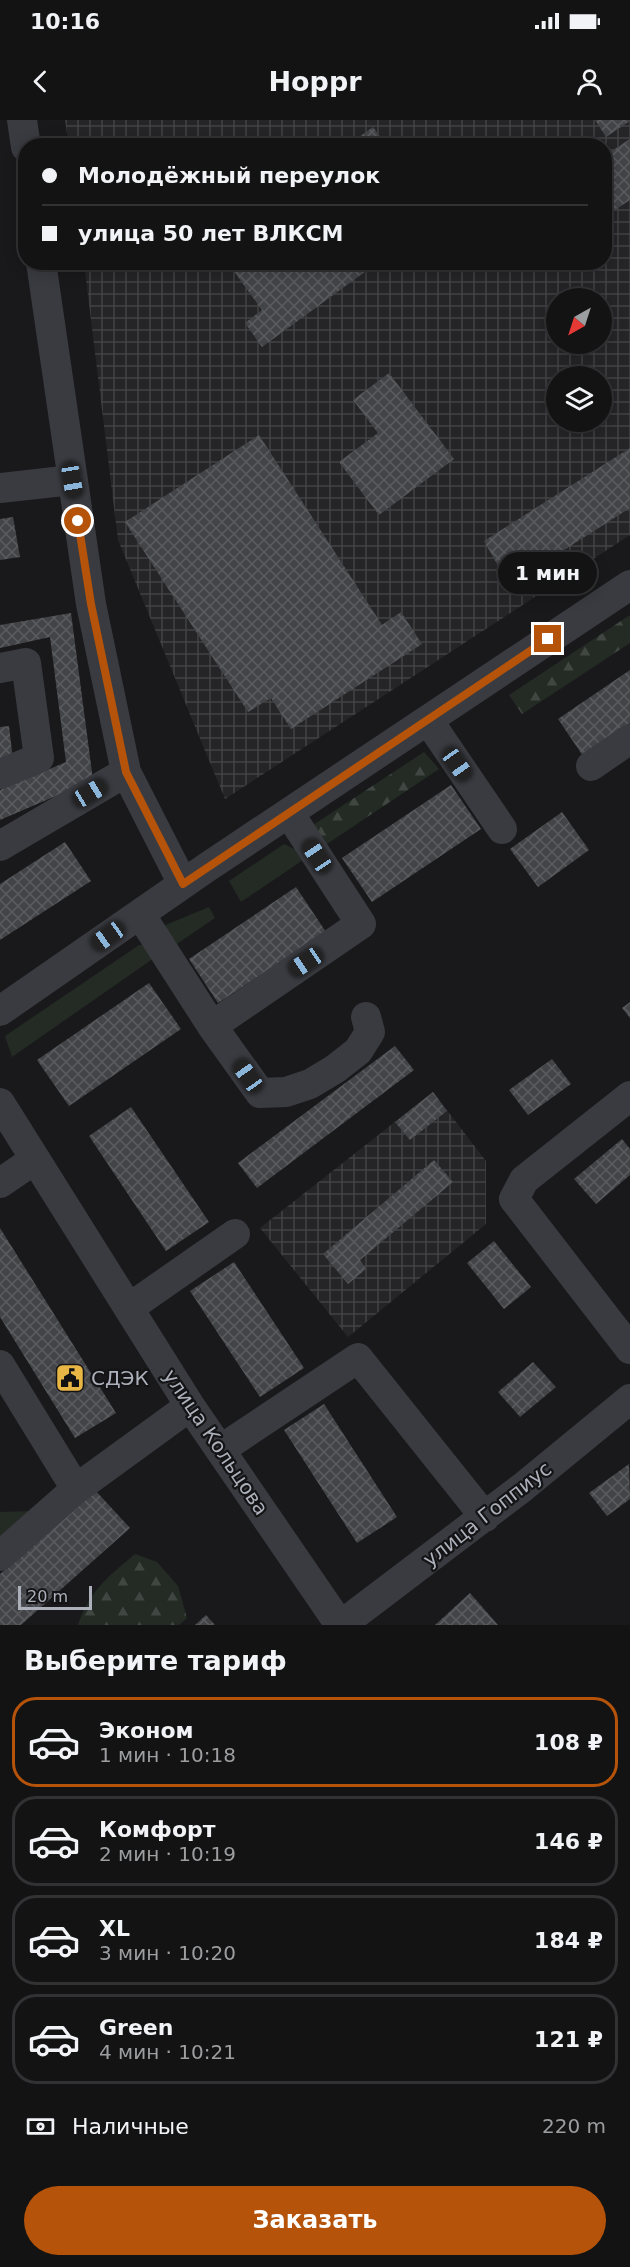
<!DOCTYPE html>
<html lang="ru">
<meta charset="utf-8">
<style>
:root{--surface:#131314;--page:#202022;--text:#f1f3f6;--muted:#9d9ea0;--line:#323234;--accent:#b45309}
body{margin:0;font-family:"DejaVu Sans",sans-serif;background:var(--page);color:var(--text);height:100vh;display:flex;flex-direction:column;font-size:22px;white-space:nowrap}
*{box-sizing:border-box;margin:0}
p{font-size:20px;color:var(--muted)}
.icon{flex:none;width:33px;height:33px;fill:none;stroke:currentColor;stroke-width:2;stroke-linecap:round;stroke-linejoin:round}
.map{position:relative;height:1505px;overflow:hidden}
.details{display:flex;flex-direction:column;background:var(--surface);flex:1}
.details>*{flex:none}
.guide{position:absolute;left:18px;top:18px;width:594px;height:132px;border-radius:24px;box-shadow:0 3px 15px #0003,0 0 0 2px var(--line);display:grid;align-content:center;height:132px;padding:0 24px;background:var(--surface)}
.needle{width:39px;rotate:219deg}
.controls{position:absolute;left:546px;top:168px;display:grid;gap:12px}
.controls a{display:grid;place-items:center;width:66px;height:66px;border-radius:50%;background:var(--surface);box-shadow:0 3px 15px #0003,0 0 0 2px var(--line);font-size:30px}
.scale{position:absolute;left:18px;bottom:15px;width:74px;box-sizing:border-box;padding-left:6px;border:3px solid #acb0ba;border-top:0;font-size:16px;line-height:21px;white-space:nowrap;color:#acb0ba;-webkit-text-stroke:4px #141416;paint-order:stroke}
.end{position:absolute;width:27px;height:27px;margin:-14px;border:8px solid #b45309;background:#fff;box-shadow:0 0 0 3px #fff}
.from{border-radius:50%}
.bubble{position:absolute;height:42px;border-radius:21px;background:var(--surface);box-shadow:0 3px 15px #0003,0 0 0 2px var(--line);font-size:20px;font-weight:800;line-height:42px;text-align:center}
.car{position:absolute;width:18px;height:36px;margin:-18px -9px;border-radius:8px;box-shadow:0 0 4px 2px #0007;background:linear-gradient(#222 24%,#8ab4d8 0 40%,#222 0 76%,#8ab4d8 0 86%,#222 0)}
.guide b{display:flex;align-items:center;gap:21px;height:57px;font-size:22px}
.guide b+b{border-top:2px solid var(--line)}
.guide i{width:15px;height:15px;background:var(--text)}
ul{padding:0;list-style:none}
li{display:flex;align-items:center;gap:18px;height:90px;margin:0 12px 9px;padding:0 12px;border:3px solid var(--line);border-radius:24px}
li div{flex:1}
li b{display:block;font-size:22px}
li em{font-style:normal;font-weight:800}
li.on{border-color:var(--accent)}
li>.icon{width:54px;height:54px;stroke-width:1.5}
h2{padding:0 24px;font-size:27px;line-height:72px}
.pay{display:flex;align-items:center;gap:15px;height:66px;padding:0 24px;font-size:22px}
.pay p{margin-inline-start:auto}
.primary-button{display:flex;gap:12px;margin-top:auto;padding:12px 24px}
.primary-button a{flex:1;height:69px;border-radius:36px;background:var(--accent);color:#fff;font-size:24px;font-weight:800;line-height:69px;text-align:center}
.status{display:flex;justify-content:space-between;align-items:center;height:42px;padding:0 30px;background:var(--surface);direction:ltr}
.status svg{height:16px;fill:currentColor}
header{display:flex;justify-content:space-between;align-items:center;height:78px;padding:0 24px;background:var(--surface);font-size:27px;font-weight:800}
.map>svg:first-child{display:block}
.industrial{fill:url(#industrial-grid);fill-rule:evenodd}
.grass{fill:#232b24}
.forest{fill:url(#forest-firs)}
.building{fill:url(#building-cross-hatch)}
.lines{fill:none;stroke-linecap:round;stroke-linejoin:round}
.minor{stroke:#3a3b40;stroke-width:30}
.route{stroke:#b45309;stroke-width:8}
.labels{text-anchor:middle;dominant-baseline:central;stroke-width:4.5;stroke-linejoin:round;paint-order:stroke}
.poi-label{font-size:20px;fill:#acb0ba;stroke:#141416;text-anchor:start}
.street-label{font-size:20px;fill:#acb0ba;stroke:#141416}
</style>
<div class="status"><b>10:16</b><svg viewBox="0 0 49 12"><path d="M0 12V9h3v3zM5 12V6h3v6zM10 12V3h3v9zM15 12V0h3v12zM26 1h20v11H26zM47 4h2v5h-2z"/></svg></div>
<header><svg class="icon" aria-label="back" viewBox="0 0 24 24"><path d="M15 5l-7 7 7 7"/></svg>Hoppr<svg class="icon" aria-label="person" viewBox="0 0 24 24"><circle cx="12" cy="8" r="4"/><path d="M4 21q1-7 8-7t8 7"/></svg></header>
<div class="map">
<svg width="630" height="1505" viewBox="0 0 630 1505">
<defs>
<pattern id="industrial-grid" width="8" height="8" patternUnits="userSpaceOnUse" patternTransform="scale(1.5)"><rect width="8" height="8" fill="#252528"/><path d="M0 4h8M4 0v8" fill="none" stroke="#424245"/></pattern>
<pattern id="forest-firs" width="22" height="20" patternUnits="userSpaceOnUse" patternTransform="scale(1.5)"><rect width="22" height="20" fill="#232b24"/><path d="M5 1l3.5 6h-7zM16 11l3.5 6h-7z" fill="#404742"/></pattern>
<pattern id="building-cross-hatch" width="8" height="8" patternUnits="userSpaceOnUse" patternTransform="scale(1.5)"><rect width="8" height="8" fill="#434448"/><path d="M0 0l8 8M0 8l8-8" fill="none" stroke="#5b5c60"/></pattern>
</defs>
<rect width="100%" height="100%" fill="#19191b"/>
<path class="industrial" d="M65,0H630V415L225,679L118,420L84,143L604,142V26H69ZM556,178H602V224H556ZM556,256H602V302H556Z
M433,972L486,1041V1104L348,1217L260,1108Z"/>
<path class="grass" d="M284,724L309,736L241,782L229,761Z
M209,787L215,798L171,828L158,808Z
M147,824L157,836L12,937L5,916L139,825Z"/>
<path class="forest" d="M630,495V523L522,594L509,575Z
M424,632L439,649L321,728L310,707Z
M36,1391L0,1422V1392Z
M135,1434L157,1442L178,1466L187,1498L179,1505H78C90,1470 108,1457 135,1434Z"/>
<path class="building" d="M595,0H630V1L606,17Z
M373,7L387,26H346Z
M630,19V80L604,97V36Z
M227,142H360L366,151L262,227L245,203L262,190Z
M422,142H438L427,150Z
M389,253L454,339L379,395L339,342L378,313L353,280Z
M259,315L382,505L401,492L422,524L291,609L271,578L248,592L125,402Z
M630,328V388L509,465L484,421Z
M13,397L20,437L0,440V399Z
M71,493L93,660L0,700V670L66,642L50,517L0,528V505Z
M630,550V603L583,636L558,599Z
M9,606L13,640L0,641V607Z
M451,665L481,709L372,782L342,738Z
M562,692L589,730L538,767L510,729Z
M65,722L91,761L0,820V764Z
M296,767L326,812L218,883L189,839Z
M149,863L181,909L69,986L37,940Z
M630,882V898L622,888Z
M395,926L414,950L257,1068L238,1043Z
M552,939L571,964L528,995L509,970Z
M433,972L447,991L410,1020L395,1002Z
M131,987L209,1102L166,1131L89,1016Z
M622,1019L630,1029V1055L596,1084L574,1059Z
M434,1040L453,1062L360,1140L366,1149L348,1164L323,1134Z
M0,1108L116,1293L75,1318L0,1197Z
M494,1121L531,1167L504,1189L467,1143Z
M234,1142L304,1248L260,1277L190,1171Z
M533,1242L556,1267L520,1297L498,1272Z
M324,1284L397,1397L357,1423L284,1310Z
M629,1344L630,1379L607,1396L589,1373Z
M95,1370L130,1408L21,1505H0V1454Z
M470,1473L498,1505H435Z
M206,1495L215,1505H195Z"/>
<g class="lines">
<path class="minor" d="M22,0L26,27
M41,142L91,484L126,652L183,764
M0,368L72,360
M0,548L26,543L39,638L0,654
M428,600L502,709
M591,646L630,619
M0,726L126,652
M140,794L212,906L260,973L286,972L310,964L335,949L358,931L370,912L366,897
M0,891L206,748L630,465
M212,906L361,804L289,693
M630,976L524,1060L514,1079L630,1229
M0,983L190,1286L340,1505
M0,1063L34,1040
M129,1188L235,1114
M0,1245L76,1369
M220,1330L358,1238L485,1397
M0,1436L76,1369L190,1286
M341,1505L523,1367L630,1279"/>
</g>
<g class="lines">
<path class="route" d="M78,401L91,484L126,652L183,764L548,519"/>
</g>
<defs>
<g id="civic-square" transform="scale(1.5)"><rect x="-9" y="-9" width="18" height="18" rx="4" fill="#e7b645" stroke="#141416"/><path d="M-.6-6.5H3V-4.5H.6V-3L4-1V1h2V6H-6V1h2V-1L-.6-3ZM-1.2 2.5V6h2.4V2.5Z" fill="#111"/></g>
</defs>
<g fill-rule="evenodd">
<use href="#civic-square" x="70" y="1258"/>
</g>
<g class="labels">
<g class="poi-label">
<text x="91" y="1258">СДЭК</text>
</g>
<g class="street-label">
<text transform="translate(216 1322) rotate(56)">улица Кольцова</text>
<text transform="translate(487 1394) rotate(-38)">улица Гоппиус</text>
</g>
</g>
</svg>
<div class="controls">
<a><svg class="needle" viewBox="-14 -14 28 28"><path d="M0-13l5 13h-10z" fill="#e53935"/><path d="M0 13l5-13h-10z" fill="#9d9ea0"/></svg></a>
<a><svg class="icon" aria-label="layers" viewBox="0 0 24 24"><path d="M12 4l9 5-9 5-9-5zM3 14l9 5 9-5"/></svg></a>
</div>
<div class="scale">20 m</div>
<i class="end from" style="left:78px;top:401px"></i>
<i class="end" style="left:548px;top:519px"></i>
<div class="bubble" style="left:498px;top:432px;width:99px">1 мин</div>
<i class="car" style="left:72px;top:360px;rotate:171deg"></i>
<i class="car" style="left:457px;top:644px;rotate:145deg"></i>
<i class="car" style="left:90px;top:673px;rotate:59deg"></i>
<i class="car" style="left:317px;top:736px;rotate:326deg"></i>
<i class="car" style="left:108px;top:816px;rotate:235deg"></i>
<i class="car" style="left:306px;top:842px;rotate:236deg"></i>
<i class="car" style="left:248px;top:956px;rotate:325deg"></i>
<div class="guide">
<b><i class="from"></i>Молодёжный переулок</b>
<b><i></i>улица 50 лет ВЛКСМ</b>
</div>
</div>
<section class="details">
<h2>Выберите тариф</h2>
<ul>
<li class="on"><svg class="icon" aria-label="car" viewBox="0 0 24 24"><path d="M5 17H2v-5l4-1 3-4h7l3 4 3 1v5h-3M9 17h6M6 11h13"/><circle cx="7" cy="17" r="2"/><circle cx="17" cy="17" r="2"/></svg><div><b>Эконом</b><p>1 мин · 10:18</p></div><em>108 ₽</em></li>
<li><svg class="icon" aria-label="car" viewBox="0 0 24 24"><path d="M5 17H2v-5l4-1 3-4h7l3 4 3 1v5h-3M9 17h6M6 11h13"/><circle cx="7" cy="17" r="2"/><circle cx="17" cy="17" r="2"/></svg><div><b>Комфорт</b><p>2 мин · 10:19</p></div><em>146 ₽</em></li>
<li><svg class="icon" aria-label="car" viewBox="0 0 24 24"><path d="M5 17H2v-5l4-1 3-4h7l3 4 3 1v5h-3M9 17h6M6 11h13"/><circle cx="7" cy="17" r="2"/><circle cx="17" cy="17" r="2"/></svg><div><b>XL</b><p>3 мин · 10:20</p></div><em>184 ₽</em></li>
<li><svg class="icon" aria-label="car" viewBox="0 0 24 24"><path d="M5 17H2v-5l4-1 3-4h7l3 4 3 1v5h-3M9 17h6M6 11h13"/><circle cx="7" cy="17" r="2"/><circle cx="17" cy="17" r="2"/></svg><div><b>Green</b><p>4 мин · 10:21</p></div><em>121 ₽</em></li>
</ul>
<div class="pay"><svg class="icon" aria-label="cash" viewBox="0 0 24 24"><path d="M3 7h18v10H3z"/><circle cx="12" cy="12" r="2"/></svg>Наличные<p>220 m</p></div>
<div class="primary-button"><a>Заказать</a></div>
</section>
